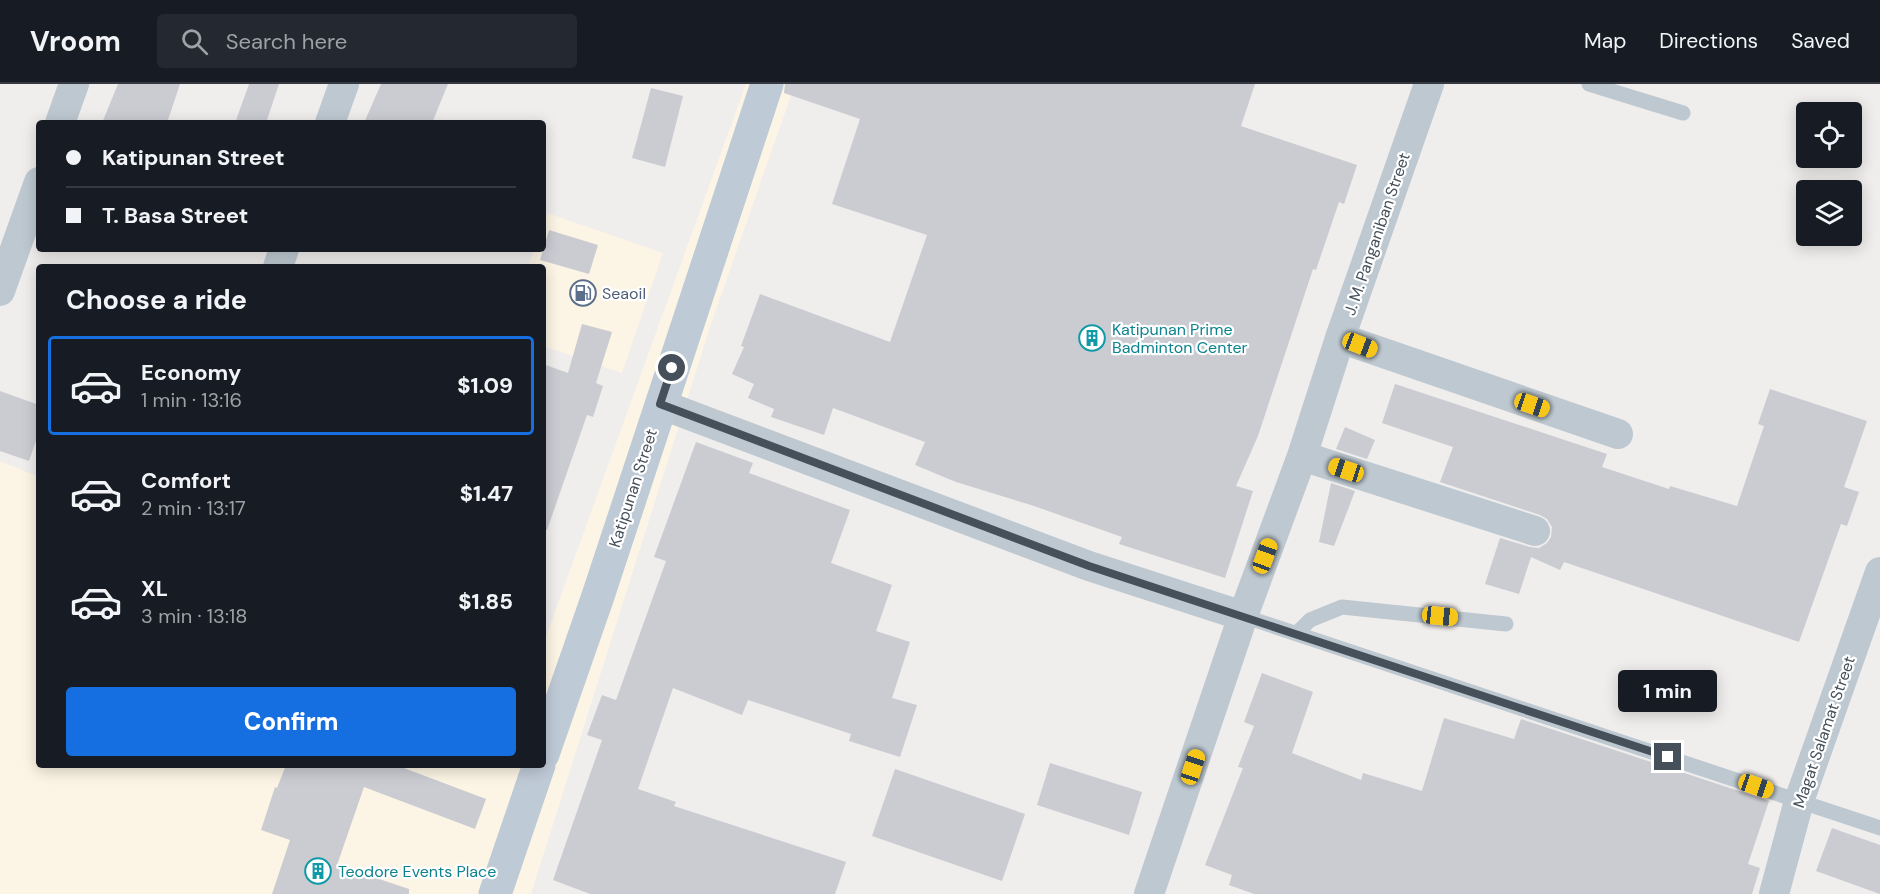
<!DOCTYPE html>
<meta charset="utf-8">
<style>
:root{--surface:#171b24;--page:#242831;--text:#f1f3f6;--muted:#9ea1a6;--line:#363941;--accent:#156fe1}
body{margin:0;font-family:"DM Sans",sans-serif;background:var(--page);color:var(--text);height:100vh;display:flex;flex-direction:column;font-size:22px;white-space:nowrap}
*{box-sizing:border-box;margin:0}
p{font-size:20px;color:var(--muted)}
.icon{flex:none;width:33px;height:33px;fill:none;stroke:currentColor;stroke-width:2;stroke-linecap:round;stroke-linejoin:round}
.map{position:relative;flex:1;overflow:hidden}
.sheet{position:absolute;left:36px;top:180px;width:510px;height:504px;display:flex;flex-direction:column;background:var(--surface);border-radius:6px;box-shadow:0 3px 15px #0003}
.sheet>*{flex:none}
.hud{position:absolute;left:36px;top:36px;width:510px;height:132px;border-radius:6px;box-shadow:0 3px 15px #0003;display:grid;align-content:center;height:132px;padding:0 30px;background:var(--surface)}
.fabs{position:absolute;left:1796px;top:18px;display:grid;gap:12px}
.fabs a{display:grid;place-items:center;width:66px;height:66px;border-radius:6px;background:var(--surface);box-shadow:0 3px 15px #0003;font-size:30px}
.end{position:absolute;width:27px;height:27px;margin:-14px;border:8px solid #45505b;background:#fff;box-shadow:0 0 0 3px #fff}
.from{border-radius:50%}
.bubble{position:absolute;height:42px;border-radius:6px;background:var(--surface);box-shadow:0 3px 15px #0003;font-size:20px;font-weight:800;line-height:42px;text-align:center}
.car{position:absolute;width:18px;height:36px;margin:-18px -9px;border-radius:8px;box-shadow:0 0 4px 2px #0007;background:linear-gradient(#f5c518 24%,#345 0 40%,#f5c518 0 76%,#345 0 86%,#f5c518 0)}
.hud b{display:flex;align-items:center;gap:21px;height:57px;font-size:22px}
.hud b+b{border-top:2px solid var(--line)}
.hud i{width:15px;height:15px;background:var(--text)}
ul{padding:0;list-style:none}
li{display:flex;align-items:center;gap:18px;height:99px;margin:0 12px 9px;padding:0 18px;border:3px solid transparent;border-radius:6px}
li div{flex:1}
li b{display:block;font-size:22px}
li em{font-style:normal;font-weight:800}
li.current{border-color:var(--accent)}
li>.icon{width:54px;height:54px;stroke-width:1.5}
h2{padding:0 30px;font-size:27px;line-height:72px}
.primary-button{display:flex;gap:12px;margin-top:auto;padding:12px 30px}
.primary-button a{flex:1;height:69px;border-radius:6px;background:var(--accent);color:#fff;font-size:24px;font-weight:800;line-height:69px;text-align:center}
header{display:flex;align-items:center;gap:36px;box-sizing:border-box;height:84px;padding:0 30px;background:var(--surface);border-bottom:2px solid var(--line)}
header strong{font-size:28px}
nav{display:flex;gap:33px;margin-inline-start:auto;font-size:21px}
.search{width:420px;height:54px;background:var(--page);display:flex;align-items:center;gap:15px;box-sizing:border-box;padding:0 21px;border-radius:6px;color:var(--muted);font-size:22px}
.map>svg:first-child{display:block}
.commercial{fill:#fcf5e5}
.building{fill:#caccd2}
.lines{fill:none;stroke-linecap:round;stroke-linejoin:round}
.lane{stroke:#bdc8d0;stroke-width:15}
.street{stroke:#bdc8d0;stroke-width:30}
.secondary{stroke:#bfcad7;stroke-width:33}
.route{stroke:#45505b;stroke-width:8}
.labels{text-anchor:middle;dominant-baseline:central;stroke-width:4.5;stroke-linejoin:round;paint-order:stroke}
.street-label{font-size:16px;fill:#45505b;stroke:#fff}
.service-label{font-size:16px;fill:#4e5e75;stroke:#fff;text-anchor:start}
.culture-label{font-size:16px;fill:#0d838f;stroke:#fff;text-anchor:start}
</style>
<header>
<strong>Vroom</strong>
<div class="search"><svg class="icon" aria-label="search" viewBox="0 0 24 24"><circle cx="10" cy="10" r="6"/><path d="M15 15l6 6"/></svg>Search here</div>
<nav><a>Map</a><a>Directions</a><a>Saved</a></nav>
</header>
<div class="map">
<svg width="1880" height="810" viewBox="0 0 1880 810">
<rect width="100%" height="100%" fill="#f0eded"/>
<path class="commercial" d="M746,0H795L710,243L531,810H0V377L39,393V681H543V561Z
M547,129L663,169L622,289L543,262V183H528L534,165H543V139Z"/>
<path class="building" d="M118,0H180L167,39H102Z
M249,0H279L266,39H235Z
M381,0H448L432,39H364Z
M785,0H1255L1241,42L1357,81L1344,120L1339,118L1316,186L1313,185L1258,352L1236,402L1253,407L1225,494L1119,460L1122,453L1031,421L956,398L915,381L925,358L833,324L824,351L771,333L774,325L748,314L754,300L732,290L744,263L741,262L760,210L890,258L927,151L832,120L860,35L784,9Z
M651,4L683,12L665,83L632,74Z
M549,146L598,161L589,190L540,176Z
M582,240L612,248L596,299L603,302L593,333L587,331L547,446L543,445V280L568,289Z
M1395,300L1607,370L1602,383L1669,405L1670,402L1737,422L1764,342L1758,340L1770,305L1867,337L1844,403L1859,408L1847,442L1841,440L1799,558L1564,478L1560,486L1531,473L1519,510L1485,500L1500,454L1530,463L1539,464L1547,459L1551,453L1552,443L1547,435L1540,431L1440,398L1453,363L1382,339Z
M0,307L39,321V348L29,377L0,367Z
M1345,343L1375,356L1367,375L1336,365Z
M696,358L753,379L749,389L850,426L831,479L892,501L876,547L910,558L892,614L917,621L900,673L849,657L851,650L748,616L742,631L673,604L638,705L676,718L674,722L846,778L835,810H590L553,796L602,656L587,651L602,611L616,616L666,477L654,473Z
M1331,399L1355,407L1334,462L1319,458Z
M1262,589L1313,608L1292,669L1361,696L1363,689L1422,707L1444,634L1514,655L1521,635L1769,717L1748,780L1760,784L1752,810H1254L1229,801L1232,791L1205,781L1243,684L1238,683L1254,642L1244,638Z
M1050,679L1142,708L1129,751L1037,721Z
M286,681H396L486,715L475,745L364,703L337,781L409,805V810H272L290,756L261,746L275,703L277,704Z
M895,685L1025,730L1002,797L872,752Z
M1832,744L1880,761V810L1816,787Z"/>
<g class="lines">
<path class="lane" d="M1589,0L1683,29
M1243,532L1880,744
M1296,550L1310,536L1342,523L1506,540"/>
<path class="street" d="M60,39L74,0
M330,39L344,0
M278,183L284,165
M0,207L39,98
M1340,254L1618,350
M660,320L1089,482L1243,532
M1302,372L1535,447
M1149,810L1243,532L1302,372L1340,254L1429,0
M1774,810L1799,717L1880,488"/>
<path class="secondary" d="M543,670L598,512L767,0
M495,810L539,681"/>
</g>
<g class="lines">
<path class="route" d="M672,284L660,320L1089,482L1668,673"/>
</g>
<defs>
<g id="fuel-ring" transform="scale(1.35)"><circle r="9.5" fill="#fff" stroke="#5c6f8a" stroke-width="1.5"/><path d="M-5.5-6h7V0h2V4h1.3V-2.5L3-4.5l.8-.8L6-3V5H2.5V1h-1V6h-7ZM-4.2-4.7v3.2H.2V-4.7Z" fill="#5c6f8a"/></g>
<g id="building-ring" transform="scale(1.35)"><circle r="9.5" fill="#fff" stroke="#0f9aa8" stroke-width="1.5"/><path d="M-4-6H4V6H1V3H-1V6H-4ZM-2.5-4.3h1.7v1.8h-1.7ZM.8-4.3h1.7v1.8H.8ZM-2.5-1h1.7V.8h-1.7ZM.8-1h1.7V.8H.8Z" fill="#0f9aa8"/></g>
</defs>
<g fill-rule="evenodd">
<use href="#fuel-ring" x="583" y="209"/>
<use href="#building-ring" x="1092" y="254"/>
<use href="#building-ring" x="318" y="787"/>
</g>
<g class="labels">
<g class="street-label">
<text transform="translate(1377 150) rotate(-71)">J. M. Panganiban Street</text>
<text transform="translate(633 404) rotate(-72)">Katipunan Street</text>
<text transform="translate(1824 648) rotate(-71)">Magat Salamat Street</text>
</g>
<g class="service-label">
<text x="602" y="209">Seaoil</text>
</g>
<g class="culture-label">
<text x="1112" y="245">Katipunan Prime<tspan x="1112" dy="18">Badminton Center</tspan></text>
<text x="338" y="787">Teodore Events Place</text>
</g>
</g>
</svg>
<div class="fabs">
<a><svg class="icon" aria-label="locate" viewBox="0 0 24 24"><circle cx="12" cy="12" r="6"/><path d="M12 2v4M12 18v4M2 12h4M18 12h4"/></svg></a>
<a><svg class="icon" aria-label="layers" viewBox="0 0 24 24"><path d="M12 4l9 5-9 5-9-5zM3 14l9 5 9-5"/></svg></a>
</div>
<i class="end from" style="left:672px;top:284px"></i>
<i class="end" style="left:1668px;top:673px"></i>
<div class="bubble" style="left:1618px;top:586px;width:99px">1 min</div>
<i class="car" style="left:1360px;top:261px;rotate:111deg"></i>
<i class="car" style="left:1532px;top:321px;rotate:109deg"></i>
<i class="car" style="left:1346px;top:386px;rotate:288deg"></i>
<i class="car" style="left:1265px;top:472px;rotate:20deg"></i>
<i class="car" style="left:1440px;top:532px;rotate:96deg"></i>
<i class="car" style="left:1193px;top:683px;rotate:18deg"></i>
<i class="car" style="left:1756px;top:702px;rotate:109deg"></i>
<div class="hud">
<b><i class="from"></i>Katipunan Street</b>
<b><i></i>T. Basa Street</b>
</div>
<section class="sheet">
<h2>Choose a ride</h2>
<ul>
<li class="current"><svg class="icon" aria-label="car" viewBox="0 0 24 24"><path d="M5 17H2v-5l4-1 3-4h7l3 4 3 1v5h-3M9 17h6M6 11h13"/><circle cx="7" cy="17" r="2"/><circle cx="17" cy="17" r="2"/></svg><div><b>Economy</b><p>1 min · 13:16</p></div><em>$1.09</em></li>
<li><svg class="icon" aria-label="car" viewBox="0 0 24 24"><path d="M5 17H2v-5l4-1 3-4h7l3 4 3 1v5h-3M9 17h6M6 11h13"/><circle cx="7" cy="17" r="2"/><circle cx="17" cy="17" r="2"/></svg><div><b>Comfort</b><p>2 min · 13:17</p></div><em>$1.47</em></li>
<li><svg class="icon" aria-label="car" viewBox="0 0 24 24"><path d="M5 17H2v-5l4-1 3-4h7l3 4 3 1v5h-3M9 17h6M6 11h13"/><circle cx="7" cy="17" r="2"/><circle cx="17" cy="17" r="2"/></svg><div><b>XL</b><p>3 min · 13:18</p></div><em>$1.85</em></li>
</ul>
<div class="primary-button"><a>Confirm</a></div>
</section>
</div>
